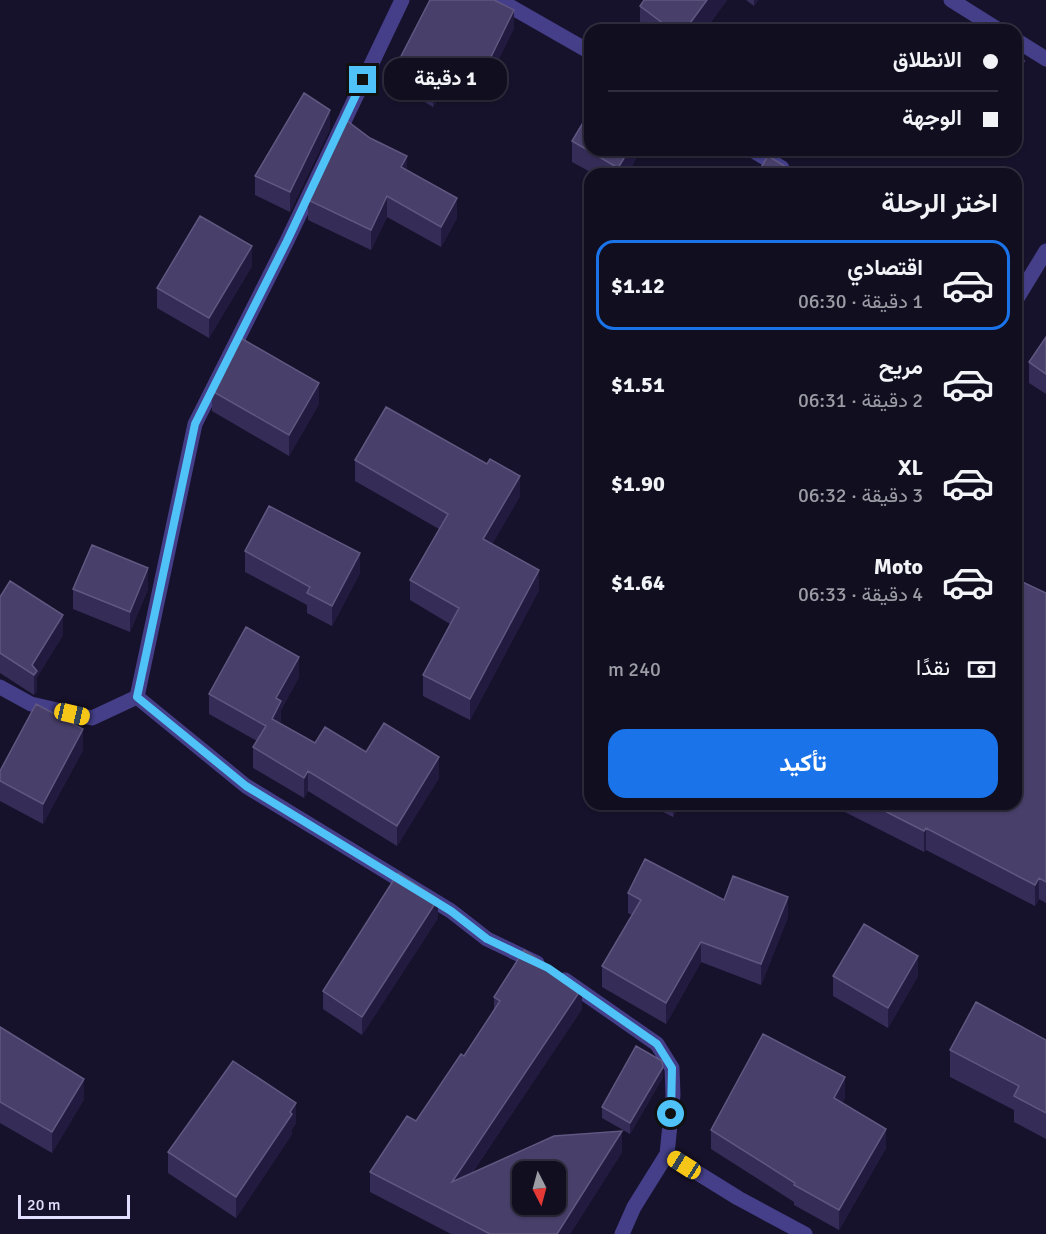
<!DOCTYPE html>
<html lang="ar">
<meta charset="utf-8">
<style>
:root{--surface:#110e20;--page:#1e1c2d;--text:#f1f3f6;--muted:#9c9ca5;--line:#302e3e;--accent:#1a73e8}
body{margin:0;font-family:Signika,Vazirmatn,sans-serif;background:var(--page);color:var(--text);direction:rtl;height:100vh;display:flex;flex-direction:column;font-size:22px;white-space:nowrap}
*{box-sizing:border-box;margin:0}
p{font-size:20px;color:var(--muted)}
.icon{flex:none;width:33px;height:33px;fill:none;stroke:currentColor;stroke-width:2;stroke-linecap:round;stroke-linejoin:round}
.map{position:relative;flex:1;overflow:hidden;direction:ltr}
.panel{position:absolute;left:584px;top:168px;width:438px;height:642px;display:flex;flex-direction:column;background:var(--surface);border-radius:18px;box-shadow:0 2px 4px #0004,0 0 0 2px var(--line);direction:rtl}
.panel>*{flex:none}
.hud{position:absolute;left:584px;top:24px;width:438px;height:132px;border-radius:18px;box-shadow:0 2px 4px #0004,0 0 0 2px var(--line);direction:rtl;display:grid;align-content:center;height:132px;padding:0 24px;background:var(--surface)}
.needle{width:39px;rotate:174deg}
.buttons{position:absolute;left:512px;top:1161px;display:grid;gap:12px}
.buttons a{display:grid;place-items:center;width:54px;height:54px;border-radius:12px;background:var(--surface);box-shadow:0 2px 4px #0004,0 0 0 2px var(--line);font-size:30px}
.scale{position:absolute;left:18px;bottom:15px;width:112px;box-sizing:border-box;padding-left:6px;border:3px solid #e2defe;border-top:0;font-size:16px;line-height:21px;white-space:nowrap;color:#e2defe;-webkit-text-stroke:4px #17122b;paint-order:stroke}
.end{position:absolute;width:27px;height:27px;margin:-14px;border:8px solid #4fc3f7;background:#111;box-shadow:0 0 0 3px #111}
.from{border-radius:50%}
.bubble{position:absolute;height:42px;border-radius:18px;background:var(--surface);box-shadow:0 2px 4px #0004,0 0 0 2px var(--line);font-size:20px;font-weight:700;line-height:42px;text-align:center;direction:rtl}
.car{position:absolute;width:18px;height:36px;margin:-18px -9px;border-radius:8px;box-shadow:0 0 4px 2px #0007;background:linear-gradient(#f5c518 24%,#345 0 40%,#f5c518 0 76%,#345 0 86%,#f5c518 0)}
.hud b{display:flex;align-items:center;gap:21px;height:57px;font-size:22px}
.hud b+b{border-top:2px solid var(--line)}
.hud i{width:15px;height:15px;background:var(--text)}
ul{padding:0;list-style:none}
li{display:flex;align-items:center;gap:18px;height:90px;margin:0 12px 9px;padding:0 12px;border:3px solid transparent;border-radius:18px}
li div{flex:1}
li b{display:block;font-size:22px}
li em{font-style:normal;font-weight:700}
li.selected{border-color:var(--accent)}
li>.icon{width:54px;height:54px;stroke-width:1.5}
h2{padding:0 24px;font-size:27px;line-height:72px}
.pay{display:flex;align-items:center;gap:15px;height:66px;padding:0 24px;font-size:22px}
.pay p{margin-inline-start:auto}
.action{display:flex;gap:12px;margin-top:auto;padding:12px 24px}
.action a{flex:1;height:69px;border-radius:18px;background:var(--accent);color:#fff;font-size:24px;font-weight:700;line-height:69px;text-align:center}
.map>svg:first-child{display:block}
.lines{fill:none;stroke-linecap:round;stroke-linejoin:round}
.minor{stroke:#443f88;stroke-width:15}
.wall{fill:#362c58}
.shaded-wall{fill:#221a3f}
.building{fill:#483f6a;stroke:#605881;stroke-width:1.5;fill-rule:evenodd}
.route{stroke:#4fc3f7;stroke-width:8}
</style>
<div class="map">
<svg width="1046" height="1234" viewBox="0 0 1046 1234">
<rect width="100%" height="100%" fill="#17122b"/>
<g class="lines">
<path class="minor" d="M499,0L590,52
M951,0L999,30
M1016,40L1046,59
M752,150L782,168
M1016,300L1046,251
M0,687L31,704L92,718L137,697
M137,697L246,786L451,911L487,939L537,963
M137,697L195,424L287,241L402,0
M565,980L657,1044L672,1068L673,1095L667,1154L634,1207L622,1234
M667,1154L738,1198L805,1234"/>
</g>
<path class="wall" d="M727,0L705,30H640V6Z
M746,0H758L754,6Z
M514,28L485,87L480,85L472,100L447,85L433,107L396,85V66Z
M330,129L290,212L255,195V176Z
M572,141L641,150L627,174H594L572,162Z
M407,170L457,218L441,247L387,217L371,250L308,220V200Z
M252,266L209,338L157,308V288Z
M1046,337V394L1029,383V362Z
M212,391L319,404L289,456L212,411Z
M355,460L520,496L492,544L539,590L470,720L423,696V675L450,624L410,600V580L439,529L355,481Z
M245,551L360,573L332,626L307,613V605L245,572Z
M73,589H148L130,632L73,609Z
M1046,593V903L1039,899L1035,906L926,850L924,852L837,808L836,810L823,804H1016Z
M0,597L63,635L37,677V691L34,695L0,673Z
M299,677L281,710V721L280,723L315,743L366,752L439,778L397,846L308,791L304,798L253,768V747L257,741L209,714V694Z
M83,750L43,824L0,801V771Z
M647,804H680L673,817Z
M628,893L724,900L788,917L761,985L701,962L666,1024L602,987V966L632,915L628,913Z
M438,918L362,1035L323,1009V991Z
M833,976H918L888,1028L833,996Z
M494,997L582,1009L472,1173L622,1152L570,1234H451L370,1192V1172L416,1121L464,1056L494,1011Z
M0,1027L84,1099L52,1153L0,1123Z
M1046,1040V1139L1014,1122V1110L950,1077V1050Z
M663,1077L630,1134L602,1118V1107Z
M845,1097L842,1103L886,1148L839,1230L794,1205V1202L711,1149V1130Z
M296,1123L292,1129V1134L236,1218L168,1173V1152Z"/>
<path class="shaded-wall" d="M707,0H727L705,30H685Z
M754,0H758L754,6Z
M514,10V28L485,87V69Z
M1024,61V82L1016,95V75Z
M447,66V85L433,107V89Z
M480,66V85L472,100V81Z
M330,110V129L290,212V192Z
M629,150H641L627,174H618V168Z
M407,156V176L401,167Z
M387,196V217L371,250V230Z
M457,198V218L441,247V227Z
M252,246V266L209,338V318Z
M1022,261V272L1016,282V272Z
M319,383V404L289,456V435Z
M520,476V496L483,560V539Z
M360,553V573L332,626V606Z
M148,568V589L130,632V612Z
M539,570V590L470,720V699Z
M63,615V635L37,677V691L34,695V675L32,665Z
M299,657V677L281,710V721L272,739V719L276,698Z
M83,729V750L43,824V804Z
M439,757V778L397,846V826Z
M308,771V791L304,798V778Z
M673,804H680L673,817Z
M926,828V850L924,852V831Z
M1039,878V899L1035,906V885Z
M788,897V917L761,985V964Z
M438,899V918L362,1035V1017Z
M701,942V962L666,1024V1003Z
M918,956V976L888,1028V1008Z
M582,988V1009L452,1202V1182Z
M663,1067V1077L630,1134V1123Z
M845,1077V1097L834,1118V1098Z
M84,1079V1099L52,1153V1132Z
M296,1103V1123L292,1129V1134L236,1218V1197Z
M886,1129V1148L839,1230V1210Z
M622,1131V1152L570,1234H557Z"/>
<path class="building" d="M430,0H494L514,10L485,69L480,66L472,81L447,66L433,89L396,66Z
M644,0H707L685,30H672L640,6Z
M1016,56L1024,61L1016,75Z
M304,93L330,110L290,192L255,176Z
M590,111V150H629L618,168L572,141Z
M346,120L370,138L407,156L401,167L457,198L441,227L387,196L371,230L308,200Z
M768,156L798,174H757Z
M200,216L252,246L209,318L157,288Z
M1016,258L1022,261L1016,272Z
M239,337L319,383L289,435L212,391Z
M1046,337V374L1029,362Z
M386,407L487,464L490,459L520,476L483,539L539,570L470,699L423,675L459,608L410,580L448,514L355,460Z
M269,506L360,553L332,606L307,593L310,587L245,551Z
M92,545L148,568L130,612L73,589Z
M1016,579L1046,593V882L1039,878L1035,885L926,828L924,831L871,804H1016Z
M10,581L63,615L32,665L37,671L34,675L0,653V597Z
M246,627L299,657L276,698L281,701L272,719L315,743L325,727L366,752L384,723L439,757L397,826L308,771L304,778L253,747L266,726L209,694Z
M36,704L83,729L43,804L0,781V771Z
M645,859L724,900L733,876L788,897L761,964L701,942L666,1003L602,966L641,900L628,893Z
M398,873L438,899L362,1017L323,991Z
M864,924L918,956L888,1008L833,976Z
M524,950L582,988L452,1182L554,1136L622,1131L557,1234H490L370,1172L407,1116L416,1121L461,1054L464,1056L500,1001L494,997ZM522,1172H555V1204H522Z
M976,1002L1046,1040V1113L1014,1096L1019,1086L950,1050Z
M0,1027L84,1079L52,1132L0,1102Z
M763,1034L845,1077L834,1098L886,1129L839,1210L794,1185L795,1183L711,1130Z
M636,1046L662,1061L663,1067L630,1123L602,1107Z
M233,1061L296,1103L290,1112L292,1114L236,1197L168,1152Z"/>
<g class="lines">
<path class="route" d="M363,80L287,241L195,424L137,697L246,786L451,911L487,939L548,968L657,1044L672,1068L671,1114"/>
</g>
</svg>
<div class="buttons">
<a><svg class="needle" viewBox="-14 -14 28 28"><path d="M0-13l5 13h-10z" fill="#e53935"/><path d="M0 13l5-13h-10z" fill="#9c9ca5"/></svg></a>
</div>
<div class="scale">20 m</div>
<i class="end from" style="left:671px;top:1114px"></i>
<i class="end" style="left:363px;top:80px"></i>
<div class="bubble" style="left:384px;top:58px;width:123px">1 دقيقة</div>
<i class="car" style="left:72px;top:714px;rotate:103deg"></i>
<i class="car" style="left:684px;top:1165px;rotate:302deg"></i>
<div class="hud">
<b><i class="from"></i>الانطلاق</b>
<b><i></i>الوجهة</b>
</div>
<section class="panel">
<h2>اختر الرحلة</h2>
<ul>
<li class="selected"><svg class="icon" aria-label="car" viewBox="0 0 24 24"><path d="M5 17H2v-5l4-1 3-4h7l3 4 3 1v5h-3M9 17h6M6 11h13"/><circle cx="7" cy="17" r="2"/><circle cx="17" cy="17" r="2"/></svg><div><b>اقتصادي</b><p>1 دقيقة · 06:30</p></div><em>$1.12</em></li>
<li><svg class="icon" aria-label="car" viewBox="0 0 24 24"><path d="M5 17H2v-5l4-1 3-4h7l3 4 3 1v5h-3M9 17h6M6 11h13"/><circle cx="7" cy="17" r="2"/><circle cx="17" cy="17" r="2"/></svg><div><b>مريح</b><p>2 دقيقة · 06:31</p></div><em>$1.51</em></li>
<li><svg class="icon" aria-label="car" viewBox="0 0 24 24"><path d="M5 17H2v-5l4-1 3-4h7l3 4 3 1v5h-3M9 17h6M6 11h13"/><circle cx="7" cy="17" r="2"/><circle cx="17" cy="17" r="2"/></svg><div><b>XL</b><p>3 دقيقة · 06:32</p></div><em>$1.90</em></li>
<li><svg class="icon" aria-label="car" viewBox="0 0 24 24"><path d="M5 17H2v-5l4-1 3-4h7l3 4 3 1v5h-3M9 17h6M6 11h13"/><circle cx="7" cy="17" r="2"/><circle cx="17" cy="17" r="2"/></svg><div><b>Moto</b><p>4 دقيقة · 06:33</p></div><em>$1.64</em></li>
</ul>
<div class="pay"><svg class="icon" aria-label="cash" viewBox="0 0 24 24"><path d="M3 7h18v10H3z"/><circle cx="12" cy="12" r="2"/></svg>نقدًا<p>240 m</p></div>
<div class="action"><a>تأكيد</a></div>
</section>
</div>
